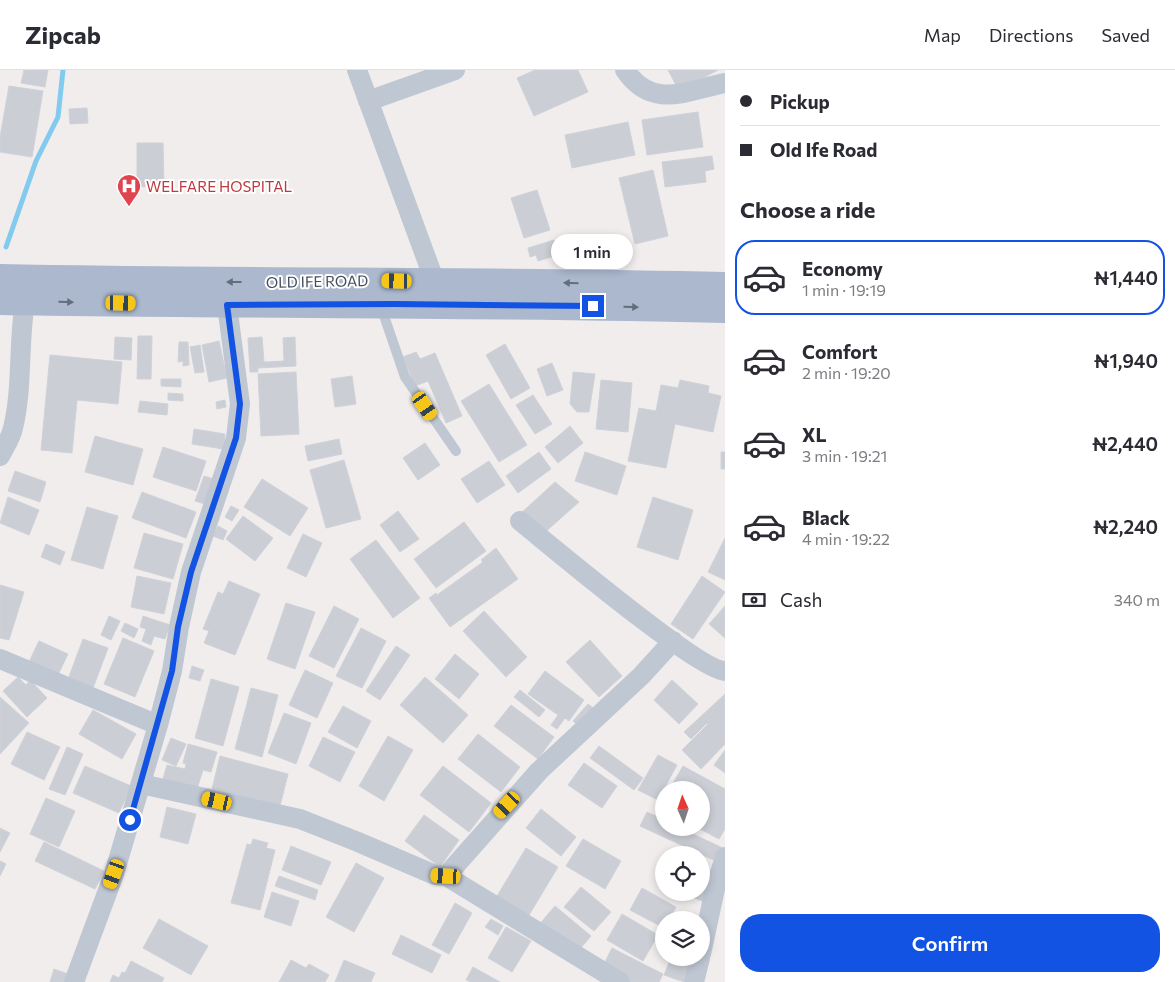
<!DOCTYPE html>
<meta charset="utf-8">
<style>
:root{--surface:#fff;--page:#f2f2f3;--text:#2b2b33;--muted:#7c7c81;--line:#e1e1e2;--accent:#1353e3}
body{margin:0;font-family:Commissioner,sans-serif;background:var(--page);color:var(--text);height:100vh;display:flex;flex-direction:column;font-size:19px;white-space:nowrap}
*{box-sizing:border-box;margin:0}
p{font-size:16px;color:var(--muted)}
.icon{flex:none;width:28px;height:28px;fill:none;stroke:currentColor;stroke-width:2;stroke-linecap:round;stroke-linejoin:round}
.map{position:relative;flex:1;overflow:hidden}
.drawer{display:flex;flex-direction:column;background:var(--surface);width:450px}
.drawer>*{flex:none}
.top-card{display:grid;align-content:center;height:110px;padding:0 15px;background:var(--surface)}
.needle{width:32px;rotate:357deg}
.controls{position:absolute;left:655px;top:711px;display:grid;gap:10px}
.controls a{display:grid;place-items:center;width:55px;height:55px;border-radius:50%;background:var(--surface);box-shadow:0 2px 8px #0003;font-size:25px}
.end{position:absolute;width:22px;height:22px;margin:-11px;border:6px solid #1353e3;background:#fff;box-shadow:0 0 0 2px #fff}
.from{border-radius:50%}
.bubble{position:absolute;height:35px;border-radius:18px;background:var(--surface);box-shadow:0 2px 8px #0003;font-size:16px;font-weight:600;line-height:35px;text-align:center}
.car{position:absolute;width:15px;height:30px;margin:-15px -8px;border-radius:6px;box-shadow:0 0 4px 1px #0007;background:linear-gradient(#f5c518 24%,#345 0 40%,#f5c518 0 76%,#345 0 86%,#f5c518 0)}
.top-card b{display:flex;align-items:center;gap:18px;height:48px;font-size:19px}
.top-card b+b{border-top:1px solid var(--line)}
.top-card i{width:12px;height:12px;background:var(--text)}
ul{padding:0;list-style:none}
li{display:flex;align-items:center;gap:15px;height:75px;margin:0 10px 8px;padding:0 5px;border:2px solid transparent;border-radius:20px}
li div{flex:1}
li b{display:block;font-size:19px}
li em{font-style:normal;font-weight:600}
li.current{border-color:var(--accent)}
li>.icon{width:45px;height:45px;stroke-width:1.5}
h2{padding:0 15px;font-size:22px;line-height:60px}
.pay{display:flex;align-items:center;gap:12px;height:55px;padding:0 15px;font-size:19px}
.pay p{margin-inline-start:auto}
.primary-button{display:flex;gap:10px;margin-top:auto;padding:10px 15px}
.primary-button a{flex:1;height:58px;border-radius:20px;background:var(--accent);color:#fff;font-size:20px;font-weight:600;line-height:58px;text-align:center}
header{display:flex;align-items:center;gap:30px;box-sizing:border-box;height:70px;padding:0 25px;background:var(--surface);border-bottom:1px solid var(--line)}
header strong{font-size:24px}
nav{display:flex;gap:28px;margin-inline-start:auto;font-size:18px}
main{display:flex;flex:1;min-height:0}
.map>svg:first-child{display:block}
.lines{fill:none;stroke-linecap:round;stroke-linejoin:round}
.stream{stroke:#83cbee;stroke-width:5}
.building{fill:#cbced5;stroke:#d0d2d9}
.lane{stroke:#bfc7d3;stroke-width:10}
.street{stroke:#bfc7d3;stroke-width:20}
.primary{stroke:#abb8cd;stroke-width:28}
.oneway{fill:#636d7d}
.route{stroke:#1353e3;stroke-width:6}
.labels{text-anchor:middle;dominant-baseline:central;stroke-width:4;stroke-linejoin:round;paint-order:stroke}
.health-label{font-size:15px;fill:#be3a42;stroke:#fff;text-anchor:start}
.street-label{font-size:15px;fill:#444d5b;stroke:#fff}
</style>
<header>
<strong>Zipcab</strong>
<nav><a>Map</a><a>Directions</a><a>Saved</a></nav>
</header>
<main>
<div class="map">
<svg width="725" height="912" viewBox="0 0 725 912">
<rect width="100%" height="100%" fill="#f0edec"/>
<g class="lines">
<path class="stream" d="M6,177L36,91L58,47L63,0"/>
</g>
<path class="building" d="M24,0H48L45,17L21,13Z
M535,0H578L588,22L534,46L517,8Z
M668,0H718L679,21Z
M9,16L43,21L32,87L0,82V67Z
M87,38L88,53L70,54L69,39Z
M698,42L703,77L647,85L642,50Z
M628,52L635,85L572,98L565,65Z
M137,73H163L164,116L137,117Z
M712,86L714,99L705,101L706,112L665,117L662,92Z
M653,100L668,166L635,174L619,108Z
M537,120L550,160L524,168L511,128Z
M554,170L558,185L538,191L536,185L530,187L528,178Z
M138,266H152L151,309H137Z
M115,267L132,268L131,290L114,289Z
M262,267L264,292L284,291L283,268L295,267L296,296L258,298V302H250L248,268Z
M219,271L227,308L209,312L202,275Z
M179,272H188L189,295L183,296V291L178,292Z
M505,274L530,318L511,329L486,285Z
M200,275L204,302L195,303L190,277Z
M416,282L420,289L435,283L462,346L446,353L428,311L415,316L403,287Z
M50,285L122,292L118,334L77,330L72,383L41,380Z
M552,293L563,320L547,326L537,299Z
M296,302L299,364L261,366L258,304Z
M573,302L595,304L589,342H577L570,334Z
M352,306L356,334L335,337L331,309Z
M161,309H181V317L161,316Z
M601,310L632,313L628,362L596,359Z
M680,310L709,316L708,323L721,326L713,362L675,354L666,398L628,391L639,338L656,341L661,315L678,318Z
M489,314L527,375L499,392L461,331Z
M168,323L183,324V331L168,330Z
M533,325L552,354L535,364L516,335Z
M225,330L226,337L217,339L216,332Z
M140,331L168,334L167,345L138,342Z
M570,356L583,373L558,393L545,377Z
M194,359L225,364L223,379L192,374Z
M95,366L143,379L133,415L85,402Z
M339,369L342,384L308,391L305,376Z
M425,373L440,395L418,410L403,388Z
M163,377L206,391L196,421L153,407Z
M539,382L551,399L518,423L506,406Z
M585,382L626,396L617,425L575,411Z
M721,382H725V399H721Z
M344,390L361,449L326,458L310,400Z
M489,391L505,415L477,433L461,409Z
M15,401L46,412L40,432L8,421Z
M204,406L217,410L208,435L195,431Z
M262,409L308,438L290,466L244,437Z
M555,412L579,432L543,464L520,444Z
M142,422L196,442L186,468L132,448Z
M8,427L39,440L29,465L0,453Z
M653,427L693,440L678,490L637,477Z
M231,436L239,440L232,451L225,447Z
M87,437L118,446L103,499L71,490Z
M398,441L419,469L400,482L380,455Z
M243,446L273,468L255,491L226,469Z
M464,452L486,481L436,518L414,489Z
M218,456L227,461L223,470L213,466Z
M144,463L183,474L173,509L134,498Z
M303,464L322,473L306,507L287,498Z
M725,468V510L708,502Z
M376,470L420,528L393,548L350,489Z
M46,474L65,482L60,495L41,487Z
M496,478L518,509L450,557L429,528L436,523L437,525L483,492L481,490Z
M137,506L171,513L164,544L131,537Z
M702,506L725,522L693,569L671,554Z
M229,511L260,524L235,585L204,573L209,561L203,559L218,522L223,524Z
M0,515L24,522L9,570L0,568Z
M286,533L315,542L295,599L267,589Z
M334,536L359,549L334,598L309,586Z
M725,536V568L709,554Z
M484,541L527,587L506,607L463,561Z
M109,546L120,551L111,570L101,565Z
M143,546L170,555L165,569L154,566L151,575L142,571L146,559L140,557Z
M125,553L138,559L134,568L121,561Z
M361,558L386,571L362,618L336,606Z
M123,568L154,581L135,627L104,614Z
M83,569L108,578L92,621L67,612Z
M590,570L622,606L599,627L566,592Z
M39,571L68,584L56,609L27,596Z
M396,576L410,585L380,630L366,621Z
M455,584L479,604L459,629L435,609Z
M192,596L204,600L200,611L189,608Z
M305,600L333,613L317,648L289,635Z
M545,601L584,630L569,651L565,648L557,659L551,655L558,645L528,624Z
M18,607L26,615L30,610L47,628L27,647L3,621Z
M425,607L468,645L443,673L400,635Z
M211,609L239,617L223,676L195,668Z
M672,610L698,634L679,654L654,630Z
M251,618L278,625L262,687L235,679Z
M520,620L545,640L539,647L514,627Z
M725,624V674L701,699L682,680L708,654L707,653L691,669L684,662Z
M0,627L29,653L0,684Z
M588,634L596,640L580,657L573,651Z
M511,635L554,667L538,689L494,656Z
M343,636L371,651L357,678L328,662Z
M93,640L136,664L122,689L79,664Z
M284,643L311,653L296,694L268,683Z
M27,662L60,677L44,710L11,694Z
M478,664L520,697L501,722L458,689Z
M388,666L413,680L384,731L359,716Z
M323,667L355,682L340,712L309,696Z
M171,668L186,674L176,696L162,690Z
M188,674L217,682L211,702L203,700L196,722L162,712L167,695L185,699L186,694L183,693Z
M599,676L643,708L634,720L590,688Z
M67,677L83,684L65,725L49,719Z
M725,680V703L714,695Z
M658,685L677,695L658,730L638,720Z
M220,686L288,704L280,736L212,719Z
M584,693L617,716L602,738L568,715Z
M85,696L131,716L119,743L73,723Z
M443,696L491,733L469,762L420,725Z
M683,696L725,719V759L719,769L698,758H701V720H669Z
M46,728L75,741L59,777L30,764Z
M167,737L196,744L188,774L160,767Z
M541,739L576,767L561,786L526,758Z
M647,742L664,750V758H680L725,779L720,793L640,756Z
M424,745L459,770L440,797L405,771Z
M0,758L10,763L0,782Z
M253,769L268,773L266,778L275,780L260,840L231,833L247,774L251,775Z
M583,769L621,791L605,819L566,796Z
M44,772L104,801L95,819L35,791Z
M291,776L331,792L321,815L282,800Z
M526,778L558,797L526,850L494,831Z
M0,791L6,794L0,806Z
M356,793L384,808L354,862L326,847Z
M701,799L716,804L705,832L679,822H701Z
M279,806L318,820L315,830L275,816Z
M581,817L611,842L594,861L564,837Z
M642,818L676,837L669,850H664V858L630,840Z
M272,822L299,831L291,856L264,847Z
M455,833L472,843L449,884L432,875Z
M555,836L591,866L573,887L537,857Z
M622,844L658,865L643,891L607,870Z
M159,849L208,876L191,905L143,878Z
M491,849L503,856L498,865L485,857Z
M506,857L531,871L512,902L488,888Z
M401,865L441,885L432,903L392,884Z
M612,878L663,904L659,912H616L599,904Z
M671,888H701L693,912H684L664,905Z
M291,890L306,898L309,894L329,905L325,912H279Z
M344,890L375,903L371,912H335Z
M131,891L164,908L162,912H110L113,905L119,908L122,902L125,903Z
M473,897L500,912H471L466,910Z
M54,899L71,905L69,912H50Z"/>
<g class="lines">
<path class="lane" d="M381,237L405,307L456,381"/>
<path class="street" d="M357,0L435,212
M625,0C652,40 686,21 725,13
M368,31L455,0
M0,386C4,378 11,368 13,358C23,317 18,273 25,232
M520,451C550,475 699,601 725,601
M0,589L158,655
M141,714L300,749L358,772L435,805L446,806L539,701L641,606L673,571
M446,806L620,912
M701,884L715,819L725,787
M74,912L114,804L158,655L172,601L179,557L191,502L236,368L240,334L227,235
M694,912L700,888"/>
<path class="primary" d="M0,208C242,213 483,210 725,216
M0,231C242,235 483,233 725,239"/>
</g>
<defs><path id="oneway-solid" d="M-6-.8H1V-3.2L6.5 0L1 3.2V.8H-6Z" transform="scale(1.25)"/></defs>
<g class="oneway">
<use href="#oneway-solid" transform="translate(234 212) rotate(180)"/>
<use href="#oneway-solid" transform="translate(571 213) rotate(-179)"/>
<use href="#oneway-solid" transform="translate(66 232) rotate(1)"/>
<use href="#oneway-solid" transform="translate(631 237) rotate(1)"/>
</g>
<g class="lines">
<path class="route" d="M130,750L172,601L178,557L191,502L236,368L240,334L227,235L395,234L593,236"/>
</g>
<defs>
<g id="hospital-pin" transform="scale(1.25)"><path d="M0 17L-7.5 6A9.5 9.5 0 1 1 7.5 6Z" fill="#e0444e" stroke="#fff"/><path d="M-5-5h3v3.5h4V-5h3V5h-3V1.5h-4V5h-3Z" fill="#fff"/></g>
</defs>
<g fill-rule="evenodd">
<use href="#hospital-pin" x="129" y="116"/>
</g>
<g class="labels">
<g class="health-label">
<text x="146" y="116">WELFARE HOSPITAL</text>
</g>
<g class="street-label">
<text transform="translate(317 211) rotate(-1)">OLD IFE ROAD</text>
</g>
</g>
</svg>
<div class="controls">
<a><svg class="needle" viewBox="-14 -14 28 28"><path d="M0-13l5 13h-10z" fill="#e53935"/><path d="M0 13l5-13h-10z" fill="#7c7c81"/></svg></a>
<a><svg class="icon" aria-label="locate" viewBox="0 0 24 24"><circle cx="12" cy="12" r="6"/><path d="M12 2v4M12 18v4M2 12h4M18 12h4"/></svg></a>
<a><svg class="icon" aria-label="layers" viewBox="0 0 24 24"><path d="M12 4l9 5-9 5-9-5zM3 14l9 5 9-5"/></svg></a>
</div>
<i class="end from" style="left:130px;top:750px"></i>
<i class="end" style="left:593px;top:236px"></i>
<div class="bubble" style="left:551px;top:164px;width:82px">1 min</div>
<i class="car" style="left:397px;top:211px;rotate:271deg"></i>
<i class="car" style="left:121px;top:233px;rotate:91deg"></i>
<i class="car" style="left:425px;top:336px;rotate:145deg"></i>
<i class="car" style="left:217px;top:731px;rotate:283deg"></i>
<i class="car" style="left:507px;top:735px;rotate:223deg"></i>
<i class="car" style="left:114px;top:804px;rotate:200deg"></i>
<i class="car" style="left:446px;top:806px;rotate:273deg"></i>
</div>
<section class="drawer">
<div class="top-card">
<b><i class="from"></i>Pickup</b>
<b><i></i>Old Ife Road</b>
</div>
<h2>Choose a ride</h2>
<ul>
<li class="current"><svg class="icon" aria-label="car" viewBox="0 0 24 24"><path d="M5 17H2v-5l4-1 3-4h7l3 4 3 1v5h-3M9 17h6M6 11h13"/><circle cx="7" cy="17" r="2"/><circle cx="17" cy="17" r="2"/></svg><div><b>Economy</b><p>1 min · 19:19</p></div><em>₦1,440</em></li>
<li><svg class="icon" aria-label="car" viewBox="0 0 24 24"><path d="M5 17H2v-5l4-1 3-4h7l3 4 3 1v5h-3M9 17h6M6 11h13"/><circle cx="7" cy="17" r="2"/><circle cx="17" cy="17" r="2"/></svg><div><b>Comfort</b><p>2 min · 19:20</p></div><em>₦1,940</em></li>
<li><svg class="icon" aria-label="car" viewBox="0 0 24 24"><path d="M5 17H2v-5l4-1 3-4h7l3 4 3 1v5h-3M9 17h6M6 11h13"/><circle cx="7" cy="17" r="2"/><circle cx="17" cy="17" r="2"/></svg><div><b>XL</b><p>3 min · 19:21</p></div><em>₦2,440</em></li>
<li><svg class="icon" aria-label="car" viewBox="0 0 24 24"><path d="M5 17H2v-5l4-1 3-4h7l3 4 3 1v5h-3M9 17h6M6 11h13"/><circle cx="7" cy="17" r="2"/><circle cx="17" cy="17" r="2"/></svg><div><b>Black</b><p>4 min · 19:22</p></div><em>₦2,240</em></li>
</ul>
<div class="pay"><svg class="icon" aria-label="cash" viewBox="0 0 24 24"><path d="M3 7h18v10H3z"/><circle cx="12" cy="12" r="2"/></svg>Cash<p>340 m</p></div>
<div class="primary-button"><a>Confirm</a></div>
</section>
</main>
